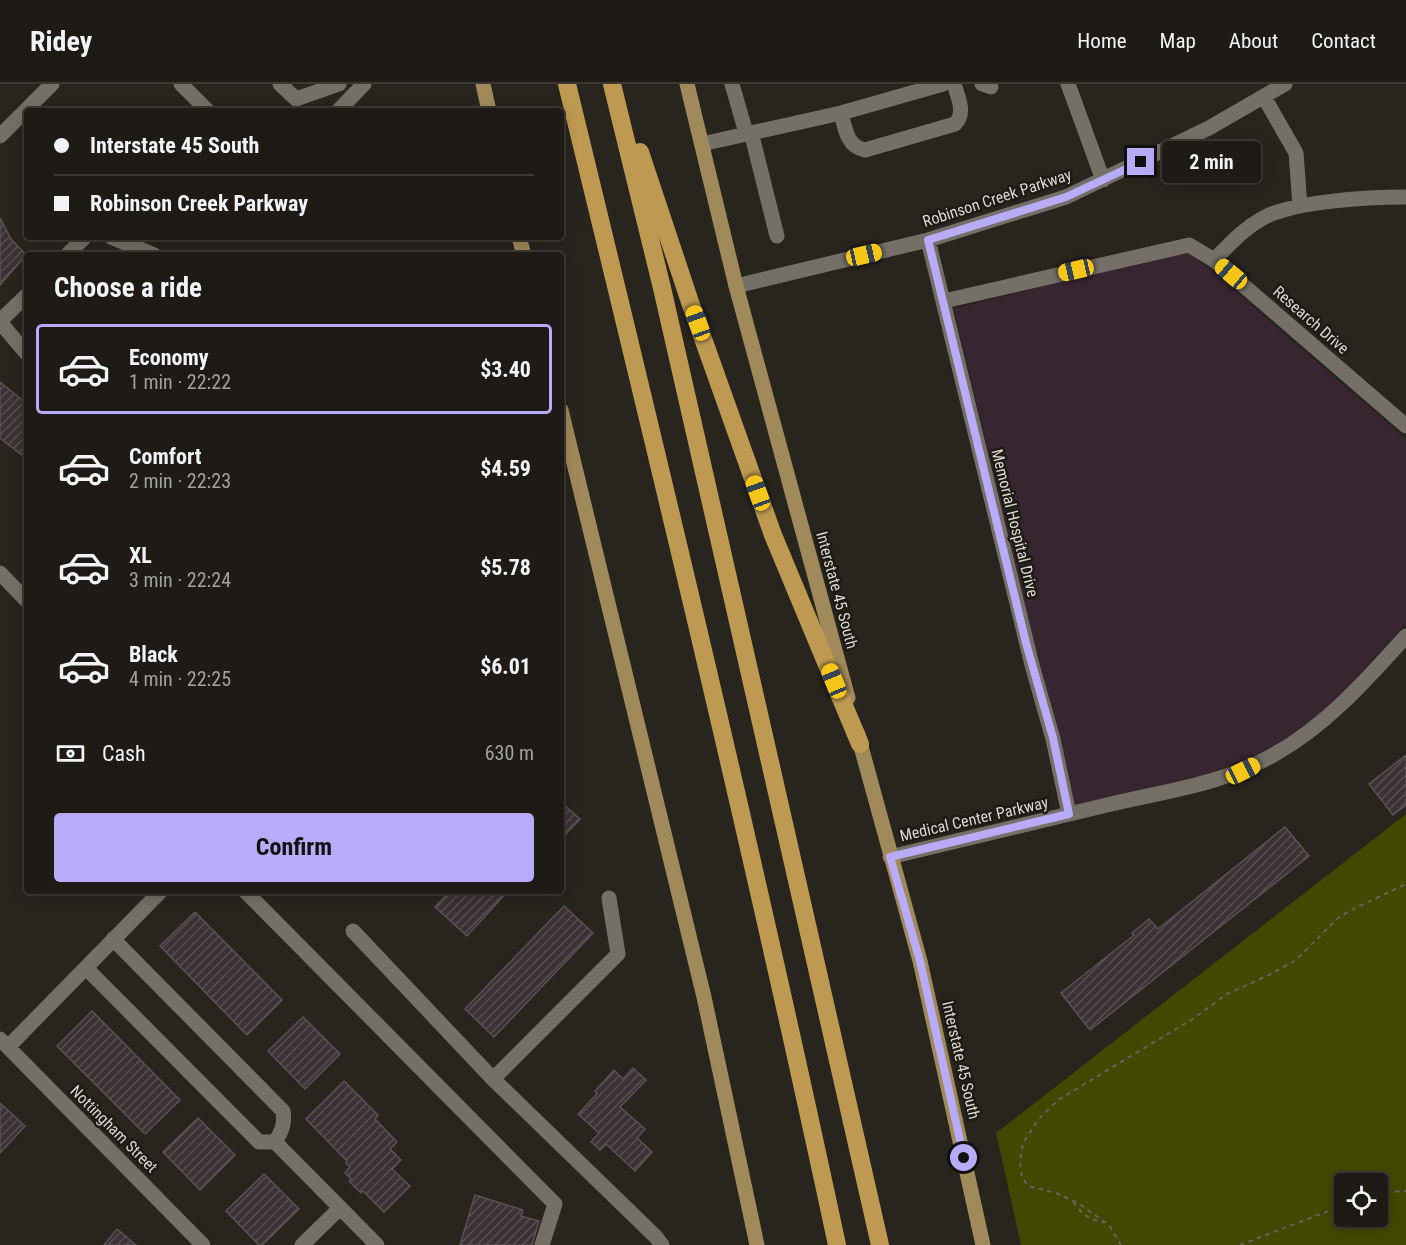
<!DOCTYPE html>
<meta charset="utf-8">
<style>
:root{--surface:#1e1b16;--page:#2b2823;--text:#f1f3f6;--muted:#a1a1a1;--line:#3c3935;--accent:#b8abf7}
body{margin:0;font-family:"Roboto Condensed",sans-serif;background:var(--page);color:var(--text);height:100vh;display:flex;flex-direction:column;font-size:22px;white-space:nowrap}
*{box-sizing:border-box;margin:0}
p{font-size:20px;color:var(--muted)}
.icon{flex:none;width:33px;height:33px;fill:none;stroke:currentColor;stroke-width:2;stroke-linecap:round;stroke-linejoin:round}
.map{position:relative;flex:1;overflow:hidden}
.sheet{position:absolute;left:24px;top:168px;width:540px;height:642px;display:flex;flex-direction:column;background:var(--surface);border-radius:6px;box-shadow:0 3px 15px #0003,0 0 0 2px var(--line)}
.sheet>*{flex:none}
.top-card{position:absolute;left:24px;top:24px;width:540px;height:132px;border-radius:6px;box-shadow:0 3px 15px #0003,0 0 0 2px var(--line);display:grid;align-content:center;height:132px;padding:0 30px;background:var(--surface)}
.controls{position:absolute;left:1334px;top:1089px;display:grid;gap:12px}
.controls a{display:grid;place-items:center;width:54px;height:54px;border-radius:6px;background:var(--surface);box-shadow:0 3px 15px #0003,0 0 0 2px var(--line);font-size:30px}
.end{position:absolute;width:27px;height:27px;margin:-14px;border:8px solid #b8abf7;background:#111;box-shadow:0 0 0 3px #111}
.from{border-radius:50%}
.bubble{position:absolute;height:42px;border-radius:6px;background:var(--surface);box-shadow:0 3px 15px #0003,0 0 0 2px var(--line);font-size:20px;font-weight:700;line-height:42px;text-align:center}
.car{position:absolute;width:18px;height:36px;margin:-18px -9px;border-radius:8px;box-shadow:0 0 4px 2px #0007;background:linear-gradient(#f5c518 24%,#345 0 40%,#f5c518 0 76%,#345 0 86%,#f5c518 0)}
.top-card b{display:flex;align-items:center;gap:21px;height:57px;font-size:22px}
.top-card b+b{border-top:2px solid var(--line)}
.top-card i{width:15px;height:15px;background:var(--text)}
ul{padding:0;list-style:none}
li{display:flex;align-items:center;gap:18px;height:90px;margin:0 12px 9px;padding:0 18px;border:3px solid transparent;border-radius:6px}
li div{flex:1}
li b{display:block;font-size:22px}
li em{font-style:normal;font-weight:700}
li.selected{border-color:var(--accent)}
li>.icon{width:54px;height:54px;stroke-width:1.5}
h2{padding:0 30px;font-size:27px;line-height:72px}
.pay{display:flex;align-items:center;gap:15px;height:66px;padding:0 30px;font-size:22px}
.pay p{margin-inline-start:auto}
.button{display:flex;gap:12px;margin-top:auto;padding:12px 30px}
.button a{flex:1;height:69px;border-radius:6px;background:var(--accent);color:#111;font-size:24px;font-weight:700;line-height:69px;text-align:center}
header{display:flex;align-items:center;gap:36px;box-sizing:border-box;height:84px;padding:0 30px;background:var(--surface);border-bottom:2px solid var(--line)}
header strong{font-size:28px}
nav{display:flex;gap:33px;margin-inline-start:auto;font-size:21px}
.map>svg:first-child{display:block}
.medical{fill:#372630}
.grass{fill:#414800;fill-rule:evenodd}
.building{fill:url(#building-hatch);stroke:#5b5255;stroke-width:1.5}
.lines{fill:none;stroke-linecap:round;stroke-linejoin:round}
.path{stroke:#65625c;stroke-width:2;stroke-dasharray:4.5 4.5;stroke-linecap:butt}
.minor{stroke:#747068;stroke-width:15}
.major{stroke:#a0895a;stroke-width:15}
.highway{stroke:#be9951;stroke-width:18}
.route{stroke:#b8abf7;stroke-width:8}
.labels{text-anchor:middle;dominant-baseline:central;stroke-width:5;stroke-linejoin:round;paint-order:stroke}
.street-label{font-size:16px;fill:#dad8d3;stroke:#1e1b14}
</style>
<header>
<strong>Ridey</strong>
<nav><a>Home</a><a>Map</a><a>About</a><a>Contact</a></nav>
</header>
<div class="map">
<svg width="1406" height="1161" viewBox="0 0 1406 1161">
<defs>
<pattern id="building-hatch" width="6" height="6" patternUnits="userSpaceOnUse" patternTransform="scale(1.5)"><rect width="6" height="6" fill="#3b3235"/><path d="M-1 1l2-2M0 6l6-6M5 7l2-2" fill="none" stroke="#574f51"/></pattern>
</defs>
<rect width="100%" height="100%" fill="#28241e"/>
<path class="medical" d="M1187,166L1406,355V539L1328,624L1302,645L1263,669L1206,693L1073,722L954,225Z"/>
<path class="grass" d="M1406,730V1161H1021L996,1049ZM1344,1100H1377V1132H1344Z"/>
<path class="building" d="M0,134L11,155L26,171L0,201Z
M0,298L27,320V375L0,354Z
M1406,671V721L1393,731L1369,700Z
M561,718L580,735L561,755Z
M1285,743L1309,772L1090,946L1061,909L1134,851L1132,849L1149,835L1158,845Z
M450,807H508L467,852L435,823Z
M564,822L593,849L494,953L465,925Z
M195,828L282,916L247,951L160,862Z
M92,927L180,1016L145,1050L57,962Z
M303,933L340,970L305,1005L268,967Z
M633,984L646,996L620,1023L645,1045L637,1054L652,1068L635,1087L606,1060L600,1066L591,1058L599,1049L578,1030L597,1010L595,1007L614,986L623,995Z
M344,997L378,1031L375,1035L397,1058L390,1065L401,1076L392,1085L410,1102L384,1128L363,1107L361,1109L349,1097L351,1095L345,1089L350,1083L346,1079L347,1077L306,1035Z
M0,1019L25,1042L0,1069Z
M198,1034L235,1071L200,1106L163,1068Z
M264,1090L299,1125L262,1161H259L226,1127Z
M475,1111L523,1126L521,1132L539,1137L532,1161H460Z
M117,1145L136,1161H104Z"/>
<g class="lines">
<path class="path" d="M1377,1108L1406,1107
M1073,1118C1082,1130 1090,1137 1105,1138
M1121,1161L1109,1141L1078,1119L1056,1109L1028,1102L1022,1093L1020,1079L1023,1059L1038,1036L1058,1016L1191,936L1227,910L1267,892L1296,876L1339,833L1355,824L1406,800
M1240,1161L1344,1121"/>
<path class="minor" d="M181,0L208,27
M280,0L296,15L339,0
M732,0L746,49
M982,0L991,3
M1068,0L1103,96
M1264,13L1296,69L1300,122
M338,27L364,0
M841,29C845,44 847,63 865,66L955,40C966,29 958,13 954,0
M751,48L777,152
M0,52L52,0
M702,60L841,29L943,0
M111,153L154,171
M928,156L1032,581L1053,655L1069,730
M67,171L85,153
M1214,176C1230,160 1243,145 1263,134C1294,117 1370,113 1406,113
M736,202L928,156L1066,113L1209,44L1285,0
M944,217L1189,161L1214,176L1406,342
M0,237L27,211
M0,238L27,270
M0,489L27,517
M890,773C962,756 1034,738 1107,721C1165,707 1222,701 1275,670C1327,641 1367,595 1406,552
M245,807L555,1120L542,1161
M353,847L493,995L656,1153L662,1161
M86,884L259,1058H275C282,1047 285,1040 283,1027L113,855
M0,955L203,1161
M8,963L161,807
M493,995L618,870L609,814
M275,1058L377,1161
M302,1161L340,1124"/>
<path class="major" d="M483,0L489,27
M687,0L736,202L848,614
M519,153L524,171
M561,326L704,913L757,1161
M857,648L920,877L983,1161"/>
<path class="highway" d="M567,0C661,386 754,772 837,1161
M612,0L662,204L880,1161
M640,68L690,218L773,451L860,660"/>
</g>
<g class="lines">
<path class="route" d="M964,1074L920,877L890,773L1069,730L1053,654L1026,559L928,156L1066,113L1141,78"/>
</g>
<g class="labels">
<g class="street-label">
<text transform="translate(997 114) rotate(-18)">Robinson Creek Parkway</text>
<text transform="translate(1311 236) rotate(41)">Research Drive</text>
<text transform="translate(1015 439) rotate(76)">Memorial Hospital Drive</text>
<text transform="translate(837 506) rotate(75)">Interstate 45 South</text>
<text transform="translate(974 735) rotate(-13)">Medical Center Parkway</text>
<text transform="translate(961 976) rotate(77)">Interstate 45 South</text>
<text transform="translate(114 1045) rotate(45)">Nottingham Street</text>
</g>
</g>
</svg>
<div class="controls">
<a><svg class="icon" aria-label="locate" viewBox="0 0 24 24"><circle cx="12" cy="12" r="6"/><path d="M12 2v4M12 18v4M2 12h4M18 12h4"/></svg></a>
</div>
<i class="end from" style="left:964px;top:1074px"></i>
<i class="end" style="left:1141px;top:78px"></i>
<div class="bubble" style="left:1162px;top:57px;width:99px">2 min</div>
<i class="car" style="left:864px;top:171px;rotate:77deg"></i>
<i class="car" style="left:1076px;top:186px;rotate:257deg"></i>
<i class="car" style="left:1231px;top:190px;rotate:310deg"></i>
<i class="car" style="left:698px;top:239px;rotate:340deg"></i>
<i class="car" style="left:758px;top:409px;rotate:340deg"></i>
<i class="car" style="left:834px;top:597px;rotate:338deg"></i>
<i class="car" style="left:1243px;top:687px;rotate:63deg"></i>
<div class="top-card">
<b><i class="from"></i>Interstate 45 South</b>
<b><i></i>Robinson Creek Parkway</b>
</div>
<section class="sheet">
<h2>Choose a ride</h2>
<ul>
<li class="selected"><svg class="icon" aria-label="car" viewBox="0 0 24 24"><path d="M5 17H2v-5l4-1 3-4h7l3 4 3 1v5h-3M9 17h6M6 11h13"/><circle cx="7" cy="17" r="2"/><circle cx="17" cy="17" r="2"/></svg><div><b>Economy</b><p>1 min · 22:22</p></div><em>$3.40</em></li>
<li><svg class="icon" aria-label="car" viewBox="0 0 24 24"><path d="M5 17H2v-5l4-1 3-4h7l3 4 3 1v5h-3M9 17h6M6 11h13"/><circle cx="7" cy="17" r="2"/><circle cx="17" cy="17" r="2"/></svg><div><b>Comfort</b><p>2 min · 22:23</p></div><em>$4.59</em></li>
<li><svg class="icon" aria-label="car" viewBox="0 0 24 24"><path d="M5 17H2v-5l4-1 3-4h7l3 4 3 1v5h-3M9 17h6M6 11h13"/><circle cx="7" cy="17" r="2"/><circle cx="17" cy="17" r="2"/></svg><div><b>XL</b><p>3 min · 22:24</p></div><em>$5.78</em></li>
<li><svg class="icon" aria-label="car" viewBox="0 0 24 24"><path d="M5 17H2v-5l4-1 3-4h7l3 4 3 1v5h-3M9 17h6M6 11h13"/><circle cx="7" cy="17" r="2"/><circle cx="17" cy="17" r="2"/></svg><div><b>Black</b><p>4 min · 22:25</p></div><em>$6.01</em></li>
</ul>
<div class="pay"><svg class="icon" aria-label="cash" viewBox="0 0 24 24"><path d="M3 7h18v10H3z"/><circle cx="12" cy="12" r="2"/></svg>Cash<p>630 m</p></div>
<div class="button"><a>Confirm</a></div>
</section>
</div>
